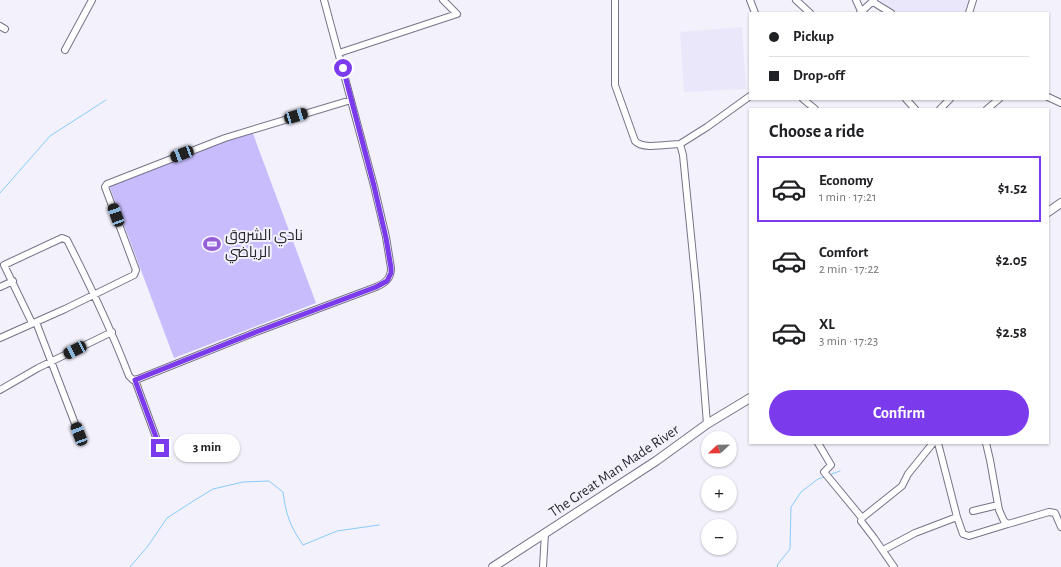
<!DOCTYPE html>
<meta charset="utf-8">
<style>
:root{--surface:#fff;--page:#f6f6f6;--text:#202124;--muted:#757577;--line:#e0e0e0;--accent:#7c3aed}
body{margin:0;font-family:"Alegreya Sans",Cairo,sans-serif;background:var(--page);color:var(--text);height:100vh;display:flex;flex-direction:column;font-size:15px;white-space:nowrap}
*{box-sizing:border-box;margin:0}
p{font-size:13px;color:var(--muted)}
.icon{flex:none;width:22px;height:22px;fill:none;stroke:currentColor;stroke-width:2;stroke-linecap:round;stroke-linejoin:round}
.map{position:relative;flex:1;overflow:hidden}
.drawer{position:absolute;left:749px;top:108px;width:300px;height:336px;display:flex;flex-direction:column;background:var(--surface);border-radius:0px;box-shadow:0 1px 3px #0004}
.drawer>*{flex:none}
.banner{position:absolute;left:749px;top:12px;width:300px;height:88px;border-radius:0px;box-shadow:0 1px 3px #0004;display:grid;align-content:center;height:88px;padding:0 20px;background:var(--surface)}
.needle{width:26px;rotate:248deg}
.fabs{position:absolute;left:701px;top:431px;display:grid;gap:8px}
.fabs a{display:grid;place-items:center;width:36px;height:36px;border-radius:50%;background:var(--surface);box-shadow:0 1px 3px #0004;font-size:20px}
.end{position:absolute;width:18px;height:18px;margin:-9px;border:5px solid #7c3aed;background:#fff;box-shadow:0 0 0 2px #fff}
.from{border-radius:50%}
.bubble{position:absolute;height:28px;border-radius:14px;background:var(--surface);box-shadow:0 1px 3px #0004;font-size:13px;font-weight:600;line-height:28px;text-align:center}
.car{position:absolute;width:12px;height:24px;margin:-12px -6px;border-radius:5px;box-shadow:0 0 3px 1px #0007;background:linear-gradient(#222 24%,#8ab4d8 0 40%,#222 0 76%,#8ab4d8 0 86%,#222 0)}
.banner b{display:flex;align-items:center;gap:14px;height:38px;font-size:15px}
.banner b+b{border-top:1px solid var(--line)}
.banner i{width:10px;height:10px;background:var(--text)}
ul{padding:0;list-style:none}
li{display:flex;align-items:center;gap:12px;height:66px;margin:0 8px 6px;padding:0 12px;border:2px solid transparent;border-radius:0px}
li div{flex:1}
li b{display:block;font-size:15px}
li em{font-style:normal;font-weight:600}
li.active{border-color:var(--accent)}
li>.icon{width:36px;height:36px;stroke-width:1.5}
h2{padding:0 20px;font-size:18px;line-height:48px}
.primary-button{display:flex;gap:8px;margin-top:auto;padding:8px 20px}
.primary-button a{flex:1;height:46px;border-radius:24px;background:var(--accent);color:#fff;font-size:16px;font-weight:600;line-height:46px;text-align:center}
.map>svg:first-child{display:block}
.built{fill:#eae7fa}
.green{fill:#c9bcfd}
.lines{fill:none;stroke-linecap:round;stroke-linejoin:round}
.stream{stroke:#87ccfc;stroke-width:1}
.minor-casing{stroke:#777389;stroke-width:8}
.major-casing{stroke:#777389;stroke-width:10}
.minor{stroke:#fff;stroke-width:6}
.major{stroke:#fff;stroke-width:8}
.route{stroke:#7c3aed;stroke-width:5}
.labels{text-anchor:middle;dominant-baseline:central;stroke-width:4;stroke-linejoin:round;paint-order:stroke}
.poi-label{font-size:15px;fill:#2a2831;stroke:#f3f1fb;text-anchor:start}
.street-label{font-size:15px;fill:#2a2831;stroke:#f3f1fb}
</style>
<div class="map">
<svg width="1061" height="567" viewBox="0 0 1061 567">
<rect width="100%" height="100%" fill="#f3f1fb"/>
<path class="built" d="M881,0H970L967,13H897L879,2Z
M742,27L746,89L684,92L680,32Z"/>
<path class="green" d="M252,131L316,303L174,358L109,185Z"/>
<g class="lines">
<path class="stream" d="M0,193L50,136L106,100
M829,475L840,471
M130,567L148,546L167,518L195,500L213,489L243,482L269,481L283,492C286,515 290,526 303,545L337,531L379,525
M777,567L778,564L790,549L791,507L801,492L818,479L824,477"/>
<g class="minor-casing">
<path id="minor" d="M615,0V85L635,141C643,150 668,144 680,144L683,155L697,296L707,424
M750,0L755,13
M796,0L810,13
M856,0L861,11
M873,2L891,13
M860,13L874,0
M969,13L973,0
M0,26L5,29
M65,50L92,0
M339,53L457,14L443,0
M1048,97L1061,103
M803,99L815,109
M906,99L915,109
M940,109L950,99
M987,109L999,99
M680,144L707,127L750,96
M0,287L13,281
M36,322L79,434
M32,323L4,265L62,238L67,240C90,285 111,329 129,376L133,380L138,379L256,332L376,287C385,283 391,279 391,268L386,237L374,186L324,0
M0,338L65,309L134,275L136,270L105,187L107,184L225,138L351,100
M135,380L160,448
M0,390L38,368L112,332
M818,443L831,465L824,472L862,518L861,521L874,538L894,567
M938,443L957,517L963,534L969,536L1008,524
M986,443L990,460L999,510L1004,521L1008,524L1049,512L1055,513L1061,527
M973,511L998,505
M862,518L902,486L908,474L933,443
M885,549L915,533L957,517
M543,567L545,533"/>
</g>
<g class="major-casing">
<path id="major" d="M1048,212L1061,203
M493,567L656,461L707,424L750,398"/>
</g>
<use href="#minor" class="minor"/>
<use href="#major" class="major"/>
</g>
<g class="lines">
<path class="route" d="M160,448L135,380L256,332L376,287L387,281L391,273V268L386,238L374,186L343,68"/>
</g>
<defs>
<g id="stadium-bare" transform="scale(1.38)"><path d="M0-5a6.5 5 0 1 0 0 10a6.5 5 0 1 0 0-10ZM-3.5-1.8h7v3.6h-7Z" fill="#955ed6" stroke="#f3f1fb" stroke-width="2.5" paint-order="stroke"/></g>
</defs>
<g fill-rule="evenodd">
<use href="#stadium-bare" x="212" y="244"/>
</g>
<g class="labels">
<g class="poi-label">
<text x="225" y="235">نادي الشروق<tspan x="225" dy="17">الرياضي</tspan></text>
</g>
<g class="street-label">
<text transform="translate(614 471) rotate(-34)">The Great Man Made River</text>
</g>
</g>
</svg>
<div class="fabs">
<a><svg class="needle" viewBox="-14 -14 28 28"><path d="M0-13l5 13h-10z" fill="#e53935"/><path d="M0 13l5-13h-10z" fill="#757577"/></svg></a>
<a>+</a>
<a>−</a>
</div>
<i class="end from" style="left:343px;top:68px"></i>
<i class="end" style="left:160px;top:448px"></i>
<div class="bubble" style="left:174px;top:434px;width:66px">3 min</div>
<i class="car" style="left:296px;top:116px;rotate:73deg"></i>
<i class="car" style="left:182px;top:154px;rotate:249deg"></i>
<i class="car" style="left:116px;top:215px;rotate:340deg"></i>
<i class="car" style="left:75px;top:350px;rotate:244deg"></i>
<i class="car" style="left:79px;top:434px;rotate:339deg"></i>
<div class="banner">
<b><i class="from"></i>Pickup</b>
<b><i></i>Drop-off</b>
</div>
<section class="drawer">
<h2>Choose a ride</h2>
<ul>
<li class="active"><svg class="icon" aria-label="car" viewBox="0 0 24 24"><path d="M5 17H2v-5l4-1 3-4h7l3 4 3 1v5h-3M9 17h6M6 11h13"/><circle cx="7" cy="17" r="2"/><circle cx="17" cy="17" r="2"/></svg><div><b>Economy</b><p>1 min · 17:21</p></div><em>$1.52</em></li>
<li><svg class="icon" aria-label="car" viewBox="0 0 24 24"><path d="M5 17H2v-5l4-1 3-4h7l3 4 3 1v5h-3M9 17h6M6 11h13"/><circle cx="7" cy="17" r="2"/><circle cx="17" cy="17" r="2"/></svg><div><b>Comfort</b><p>2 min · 17:22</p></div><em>$2.05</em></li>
<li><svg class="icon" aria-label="car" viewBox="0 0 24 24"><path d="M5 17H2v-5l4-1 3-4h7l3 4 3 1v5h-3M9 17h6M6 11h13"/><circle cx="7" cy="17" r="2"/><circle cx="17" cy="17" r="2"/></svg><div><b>XL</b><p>3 min · 17:23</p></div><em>$2.58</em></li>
</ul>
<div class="primary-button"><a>Confirm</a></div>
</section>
</div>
